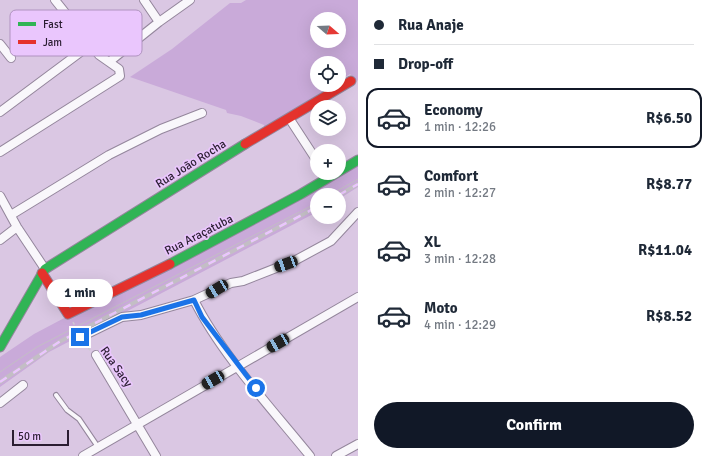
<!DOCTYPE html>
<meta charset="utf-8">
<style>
:root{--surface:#fff;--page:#f6f6f7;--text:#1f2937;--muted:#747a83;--line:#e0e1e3;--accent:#111827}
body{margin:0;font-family:Signika,sans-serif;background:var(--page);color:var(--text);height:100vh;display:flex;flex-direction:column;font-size:15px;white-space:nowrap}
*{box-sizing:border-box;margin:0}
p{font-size:13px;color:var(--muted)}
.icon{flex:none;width:22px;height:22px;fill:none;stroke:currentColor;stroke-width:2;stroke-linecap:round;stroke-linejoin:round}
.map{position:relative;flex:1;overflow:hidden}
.panel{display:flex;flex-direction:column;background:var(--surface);width:352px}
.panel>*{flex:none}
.hud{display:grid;align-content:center;height:88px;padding:0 16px;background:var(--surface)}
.needle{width:26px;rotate:109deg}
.controls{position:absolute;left:310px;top:12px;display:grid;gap:8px}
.controls a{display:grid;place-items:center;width:36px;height:36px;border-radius:50%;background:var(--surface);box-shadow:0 4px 16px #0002;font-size:20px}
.scale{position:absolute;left:12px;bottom:10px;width:57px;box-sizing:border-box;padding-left:4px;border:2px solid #2a1d31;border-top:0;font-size:11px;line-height:14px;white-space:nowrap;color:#2a1d31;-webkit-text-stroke:3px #eac6fd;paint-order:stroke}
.end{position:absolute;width:18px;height:18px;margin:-9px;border:5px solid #1a73e8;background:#fff;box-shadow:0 0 0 2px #fff}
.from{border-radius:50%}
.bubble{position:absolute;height:28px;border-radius:14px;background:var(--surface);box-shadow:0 4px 16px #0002;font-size:13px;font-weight:700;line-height:28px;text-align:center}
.car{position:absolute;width:12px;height:24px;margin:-12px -6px;border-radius:5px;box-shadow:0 0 3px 1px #0007;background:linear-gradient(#222 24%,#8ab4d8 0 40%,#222 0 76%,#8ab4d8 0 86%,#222 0)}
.hud b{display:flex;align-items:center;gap:14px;height:38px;font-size:15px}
.hud b+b{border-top:1px solid var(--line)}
.hud i{width:10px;height:10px;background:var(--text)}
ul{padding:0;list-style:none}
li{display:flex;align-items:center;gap:12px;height:60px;margin:0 8px 6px;padding:0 8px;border:2px solid transparent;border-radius:12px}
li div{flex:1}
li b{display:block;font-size:15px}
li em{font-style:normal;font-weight:700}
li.active{border-color:var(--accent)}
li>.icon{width:36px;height:36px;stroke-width:1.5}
.action{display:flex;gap:8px;margin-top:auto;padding:8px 16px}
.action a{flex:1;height:46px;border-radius:24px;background:var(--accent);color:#fff;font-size:16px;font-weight:700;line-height:46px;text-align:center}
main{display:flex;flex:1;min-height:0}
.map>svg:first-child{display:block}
.green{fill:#c9aad9;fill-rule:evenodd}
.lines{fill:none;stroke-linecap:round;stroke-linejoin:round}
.lane-casing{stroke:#94869c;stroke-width:6}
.street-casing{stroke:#94869c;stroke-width:10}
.fast-casing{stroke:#94869c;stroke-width:11}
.jam-casing{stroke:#94869c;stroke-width:11}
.path{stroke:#d0cad3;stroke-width:1.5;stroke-dasharray:3 3;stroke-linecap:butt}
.lane{stroke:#f9f7fb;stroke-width:4}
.street{stroke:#f9f7fb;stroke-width:8}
.fast{stroke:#30b455;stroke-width:9}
.jam{stroke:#e5322d;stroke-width:9}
.tram{stroke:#c3bec5;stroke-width:1}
.rail-casing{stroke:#c3bec5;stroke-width:4}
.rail{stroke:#eac6fd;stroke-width:2.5;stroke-dasharray:8;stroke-linecap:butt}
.route{stroke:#1a73e8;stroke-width:5}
.labels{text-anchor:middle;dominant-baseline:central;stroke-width:3.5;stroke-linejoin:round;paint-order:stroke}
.street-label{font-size:12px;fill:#2a1d31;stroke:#eac6fd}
.key{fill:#eac6fd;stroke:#b093c0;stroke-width:1}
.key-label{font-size:11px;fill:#2a1d31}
</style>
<main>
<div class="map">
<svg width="358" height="456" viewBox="0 0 358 456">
<rect width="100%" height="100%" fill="#dac7e3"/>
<path class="green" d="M246,0H358V81L350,74L339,81V63H317V85H333L264,128V125L241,116L227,113L226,110L130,77L172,49L230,3H241ZM317,19H339V41H317Z
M358,163V187L339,199V195H317V212L49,352L0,387V357L34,334Z"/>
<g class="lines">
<g class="lane-casing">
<path id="lane" d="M56,395L67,410L79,419L98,447"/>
</g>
<g class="street-casing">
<path id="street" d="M144,0L159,22
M0,44L11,58
M109,62L159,22L190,0
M0,112L90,45
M289,118L317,161
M0,152L120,76L119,69L99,55L55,0
M0,196L17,227L45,269
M11,215L109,155L161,129L202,113
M0,240L17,227
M194,300C221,354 272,409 310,456
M81,337L122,317L141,315L194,300L231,283L243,281L294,261L331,241L358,212
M96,355L156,456
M0,403L23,385
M83,456L358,297
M336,456L358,444"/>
</g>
<g class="fast-casing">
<path id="fast" d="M170,264L301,194L358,160
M0,347L45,269L245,144"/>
</g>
<g class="jam-casing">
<path id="jam" d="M245,144L351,81
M42,273L68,314L170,264"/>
</g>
<path class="path" d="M73,322L77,330
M84,344L91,351"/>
<use href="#lane" class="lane"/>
<use href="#street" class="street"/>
<use href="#fast" class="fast"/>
<use href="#jam" class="jam"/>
<path class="tram" d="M330,195L358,179
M0,372L37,347L317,203"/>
<g class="rail-casing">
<path id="rail" d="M339,195L358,184
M0,382L59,342L317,207"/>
</g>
<use href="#rail" class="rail"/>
</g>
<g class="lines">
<path class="route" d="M80,337L122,317L141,315L194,300L202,317L256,388"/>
</g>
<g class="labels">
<g class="street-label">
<text transform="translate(191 164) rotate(-32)">Rua João Rocha</text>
<text transform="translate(199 235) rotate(-27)">Rua Araçatuba</text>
<text transform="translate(116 367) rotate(55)">Rua Sacy</text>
</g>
</g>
<rect x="10" y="10" width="132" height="46" rx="6" class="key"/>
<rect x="18" y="22" width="18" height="4" fill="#30b455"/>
<rect x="18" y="40" width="18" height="4" fill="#e5322d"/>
<g class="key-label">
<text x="43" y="28">Fast</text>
<text x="43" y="46">Jam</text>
</g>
</svg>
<div class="controls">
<a><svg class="needle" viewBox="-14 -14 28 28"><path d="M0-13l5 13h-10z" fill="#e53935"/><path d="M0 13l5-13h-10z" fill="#747a83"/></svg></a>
<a><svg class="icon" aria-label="locate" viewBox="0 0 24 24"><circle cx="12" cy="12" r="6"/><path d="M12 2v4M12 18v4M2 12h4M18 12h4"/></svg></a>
<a><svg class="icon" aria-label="layers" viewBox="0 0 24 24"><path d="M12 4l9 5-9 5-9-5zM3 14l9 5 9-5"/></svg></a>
<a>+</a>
<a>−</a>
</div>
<div class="scale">50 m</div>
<i class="end from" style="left:256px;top:388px"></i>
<i class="end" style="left:80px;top:337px"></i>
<div class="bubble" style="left:47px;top:279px;width:66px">1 min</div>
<i class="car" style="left:286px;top:264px;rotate:250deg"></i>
<i class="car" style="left:217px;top:289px;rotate:239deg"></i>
<i class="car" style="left:278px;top:343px;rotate:240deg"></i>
<i class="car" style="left:213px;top:380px;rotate:240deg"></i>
</div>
<section class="panel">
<div class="hud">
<b><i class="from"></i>Rua Anaje</b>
<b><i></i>Drop-off</b>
</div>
<ul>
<li class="active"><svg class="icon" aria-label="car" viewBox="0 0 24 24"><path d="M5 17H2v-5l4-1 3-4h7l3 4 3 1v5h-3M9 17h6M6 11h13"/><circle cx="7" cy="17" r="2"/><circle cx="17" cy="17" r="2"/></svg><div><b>Economy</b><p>1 min · 12:26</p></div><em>R$6.50</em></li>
<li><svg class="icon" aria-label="car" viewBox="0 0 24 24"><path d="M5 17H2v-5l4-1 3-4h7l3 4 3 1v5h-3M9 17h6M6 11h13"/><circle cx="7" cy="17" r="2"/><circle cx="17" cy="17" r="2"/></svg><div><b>Comfort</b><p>2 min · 12:27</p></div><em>R$8.77</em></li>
<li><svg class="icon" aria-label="car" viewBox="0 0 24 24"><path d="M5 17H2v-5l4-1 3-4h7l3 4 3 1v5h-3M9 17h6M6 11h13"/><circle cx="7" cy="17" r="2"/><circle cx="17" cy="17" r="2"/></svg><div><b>XL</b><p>3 min · 12:28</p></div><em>R$11.04</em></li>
<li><svg class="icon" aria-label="car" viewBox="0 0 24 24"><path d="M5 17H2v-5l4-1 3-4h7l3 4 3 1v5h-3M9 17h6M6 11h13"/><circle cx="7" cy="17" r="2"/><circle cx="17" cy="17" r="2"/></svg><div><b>Moto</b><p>4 min · 12:29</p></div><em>R$8.52</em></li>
</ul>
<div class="action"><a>Confirm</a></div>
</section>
</main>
